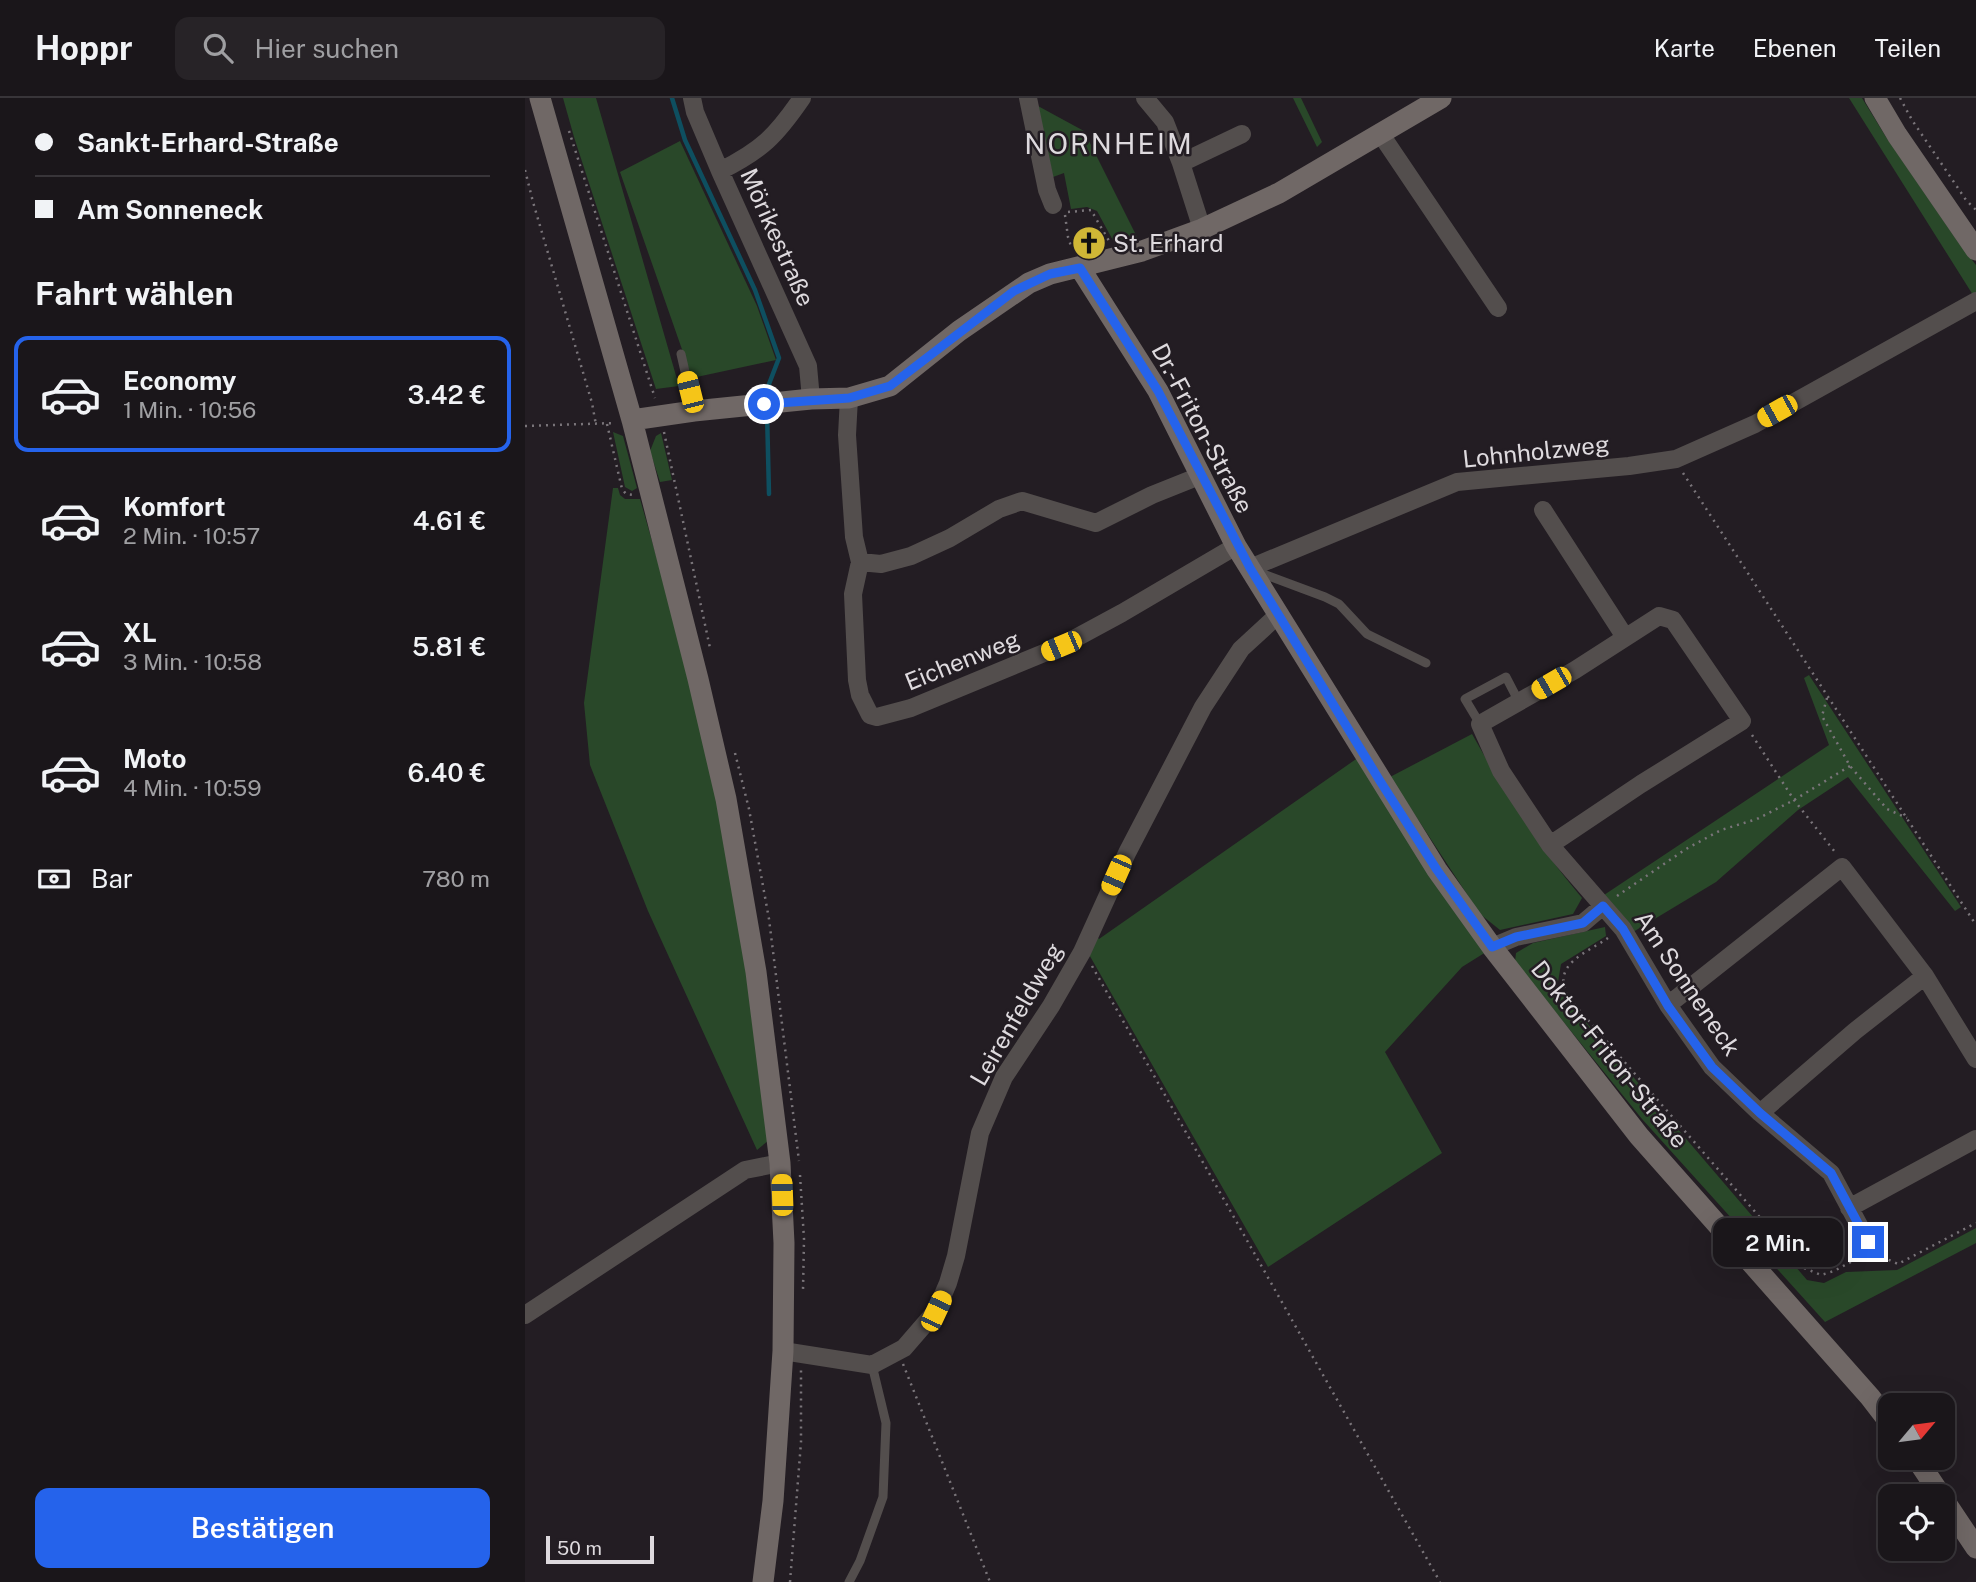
<!DOCTYPE html>
<html lang="de">
<meta charset="utf-8">
<style>
:root{--surface:#1a161a;--page:#272327;--text:#f1f3f6;--muted:#9f9fa2;--line:#383539;--accent:#2563eb}
body{margin:0;font-family:"Public Sans",sans-serif;background:var(--page);color:var(--text);height:100vh;display:flex;flex-direction:column;font-size:26px;white-space:nowrap}
*{box-sizing:border-box;margin:0}
p{font-size:23px;color:var(--muted)}
.icon{flex:none;width:38px;height:38px;fill:none;stroke:currentColor;stroke-width:2;stroke-linecap:round;stroke-linejoin:round}
.map{position:relative;flex:1;overflow:hidden}
.details{display:flex;flex-direction:column;background:var(--surface);width:525px}
.details>*{flex:none}
.hud{display:grid;align-content:center;height:154px;padding:0 35px;background:var(--surface)}
.needle{width:46px;rotate:61deg}
.buttons{position:absolute;left:1353px;top:1295px;display:grid;gap:14px}
.buttons a{display:grid;place-items:center;width:77px;height:77px;border-radius:14px;background:var(--surface);box-shadow:0 7px 28px #0002,0 0 0 2px var(--line);font-size:35px}
.scale{position:absolute;left:21px;bottom:18px;width:108px;box-sizing:border-box;padding-left:7px;border:4px solid #dedade;border-top:0;font-size:19px;line-height:24px;white-space:nowrap;color:#dedade;-webkit-text-stroke:5px #231d23;paint-order:stroke}
.end{position:absolute;width:32px;height:32px;margin:-16px;border:9px solid #2563eb;background:#fff;box-shadow:0 0 0 4px #fff}
.from{border-radius:50%}
.bubble{position:absolute;height:49px;border-radius:14px;background:var(--surface);box-shadow:0 7px 28px #0002,0 0 0 2px var(--line);font-size:23px;font-weight:600;line-height:49px;text-align:center}
.car{position:absolute;width:21px;height:42px;margin:-21px -10px;border-radius:9px;box-shadow:0 0 5px 2px #0007;background:linear-gradient(#f5c518 24%,#345 0 40%,#f5c518 0 76%,#345 0 86%,#f5c518 0)}
.hud b{display:flex;align-items:center;gap:24px;height:66px;font-size:26px}
.hud b+b{border-top:2px solid var(--line)}
.hud i{width:18px;height:18px;background:var(--text)}
ul{padding:0;list-style:none}
li{display:flex;align-items:center;gap:21px;height:116px;margin:0 14px 10px;padding:0 21px;border:4px solid transparent;border-radius:14px}
li div{flex:1}
li b{display:block;font-size:26px}
li em{font-style:normal;font-weight:600}
li.on{border-color:var(--accent)}
li>.icon{width:63px;height:63px;stroke-width:1.5}
h2{padding:0 35px;font-size:32px;line-height:84px}
.pay{display:flex;align-items:center;gap:18px;height:77px;padding:0 35px;font-size:26px}
.pay p{margin-inline-start:auto}
.action{display:flex;gap:14px;margin-top:auto;padding:14px 35px}
.action a{flex:1;height:80px;border-radius:14px;background:var(--accent);color:#fff;font-size:28px;font-weight:600;line-height:80px;text-align:center}
header{display:flex;align-items:center;gap:42px;box-sizing:border-box;height:98px;padding:0 35px;background:var(--surface);border-bottom:2px solid var(--line)}
header strong{font-size:33px}
nav{display:flex;gap:38px;margin-inline-start:auto;font-size:24px}
.search{width:490px;height:63px;background:var(--page);display:flex;align-items:center;gap:18px;box-sizing:border-box;padding:0 24px;border-radius:14px;color:var(--muted);font-size:26px}
main{display:flex;flex:1;min-height:0}
.map>svg:first-child{display:block}
.green{fill:#294829}
.lines{fill:none;stroke-linecap:round;stroke-linejoin:round}
.stream{stroke:#0e4f60;stroke-width:4.5}
.path{stroke:#7a757a;stroke-width:2.5;stroke-dasharray:2 5;stroke-linecap:butt}
.lane{stroke:#534e4d;stroke-width:9}
.street{stroke:#534e4d;stroke-width:18}
.secondary{stroke:#706866;stroke-width:21}
.route{stroke:#2563eb;stroke-width:9}
.labels{text-anchor:middle;dominant-baseline:central;stroke-width:5;stroke-linejoin:round;paint-order:stroke}
.street-label{font-size:24px;fill:#dedade;stroke:#231d23}
.poi-label{font-size:24px;fill:#dedade;stroke:#231d23;text-anchor:start}
.quarter-label{font-size:28px;letter-spacing:2px;fill:#dedade;stroke:#231d23}
</style>
<header>
<strong>Hoppr</strong>
<div class="search"><svg class="icon" aria-label="search" viewBox="0 0 24 24"><circle cx="10" cy="10" r="6"/><path d="M15 15l6 6"/></svg>Hier suchen</div>
<nav><a>Karte</a><a>Ebenen</a><a>Teilen</a></nav>
</header>
<main>
<section class="details">
<div class="hud">
<b><i class="from"></i>Sankt-Erhard-Straße</b>
<b><i></i>Am Sonneneck</b>
</div>
<h2>Fahrt wählen</h2>
<ul>
<li class="on"><svg class="icon" aria-label="car" viewBox="0 0 24 24"><path d="M5 17H2v-5l4-1 3-4h7l3 4 3 1v5h-3M9 17h6M6 11h13"/><circle cx="7" cy="17" r="2"/><circle cx="17" cy="17" r="2"/></svg><div><b>Economy</b><p>1 Min. · 10:56</p></div><em>3.42 €</em></li>
<li><svg class="icon" aria-label="car" viewBox="0 0 24 24"><path d="M5 17H2v-5l4-1 3-4h7l3 4 3 1v5h-3M9 17h6M6 11h13"/><circle cx="7" cy="17" r="2"/><circle cx="17" cy="17" r="2"/></svg><div><b>Komfort</b><p>2 Min. · 10:57</p></div><em>4.61 €</em></li>
<li><svg class="icon" aria-label="car" viewBox="0 0 24 24"><path d="M5 17H2v-5l4-1 3-4h7l3 4 3 1v5h-3M9 17h6M6 11h13"/><circle cx="7" cy="17" r="2"/><circle cx="17" cy="17" r="2"/></svg><div><b>XL</b><p>3 Min. · 10:58</p></div><em>5.81 €</em></li>
<li><svg class="icon" aria-label="car" viewBox="0 0 24 24"><path d="M5 17H2v-5l4-1 3-4h7l3 4 3 1v5h-3M9 17h6M6 11h13"/><circle cx="7" cy="17" r="2"/><circle cx="17" cy="17" r="2"/></svg><div><b>Moto</b><p>4 Min. · 10:59</p></div><em>6.40 €</em></li>
</ul>
<div class="pay"><svg class="icon" aria-label="cash" viewBox="0 0 24 24"><path d="M3 7h18v10H3z"/><circle cx="12" cy="12" r="2"/></svg>Bar<p>780 m</p></div>
<div class="action"><a>Bestätigen</a></div>
</section>
<div class="map">
<svg width="1451" height="1484" viewBox="0 0 1451 1484">
<rect width="100%" height="100%" fill="#231d23"/>
<path class="green" d="M38,0H71L154,288L131,291L49,39Z
M768,0H776L797,44L792,49Z
M1324,0H1337L1361,39L1433,144L1451,167V195L1448,197Z
M513,8L559,33L614,143L591,148L572,113L562,109L546,111L539,75L528,79Z
M155,43L232,208L251,262L167,280L95,74Z
M88,334L98,338L112,390L107,393L100,389Z
M136,335L147,382L135,384L125,353L131,338Z
M88,390H93L95,397L100,401H115L151,527L206,763L244,1042L232,1052L123,813L65,667L59,605Z
M1284,577L1436,809L1430,813L1323,679L1273,712L1191,784L1108,834L1079,797L1304,647L1279,580Z
M947,636C980,695 1013,748 1057,800L1048,816L975,832L955,816L865,679Z
M834,659L961,854L937,869L860,954L917,1055L743,1169L562,853L570,836L574,841Z
M1080,829L1081,838L1036,866L1032,890L1282,1182L1299,1185L1321,1174L1372,1172L1451,1130V1145L1300,1224L1117,1021L990,864L991,855L1008,845Z"/>
<g class="lines">
<path class="stream" d="M147,0L160,42L230,192L254,260L244,286
M242,314L244,396"/>
<path class="path" d="M1375,0L1387,22L1441,102L1451,112
M44,33L130,300
M0,72L8,104L67,305L71,327
M543,114L566,112L584,143
M540,117L543,139L547,151
M82,326L97,391L101,396L109,397
M0,328L90,325
M139,334L185,550
M1158,375L1451,827
M1302,600L1297,618L1325,668L1362,711L1382,720
M1227,637L1269,702L1310,754
M210,655L224,711L244,821L274,1063
M1092,798L1161,751L1196,732L1232,721L1269,702L1325,668
M1083,840C1060,856 1026,866 1043,899L1279,1170L1296,1177L1309,1173L1335,1159
M567,868L915,1484
M275,1077L279,1141L278,1192
M1351,1156L1373,1166L1451,1125
M378,1266L465,1484
M265,1484L276,1344V1272"/>
<path class="lane" d="M156,256L169,313
M733,474L800,499L814,506L842,536L901,565
M955,626L940,601L981,579L994,604
M324,1484L335,1463L358,1399L361,1325L347,1267"/>
<path class="street" d="M167,0L170,14L195,73L283,268L286,301
M503,0L522,92L528,107
M620,0L640,24L656,65L677,131
M855,35L973,210
M656,65L717,36
M195,73C237,52 251,38 277,0
M324,300L322,337L329,439L335,464L328,496L332,582L335,597L345,617L352,619L386,610L536,548L597,515L711,448
M1018,412L1100,539
M335,464L356,466L386,458L425,440L474,411L497,403L571,425L627,397L677,377
M725,470L932,384L1104,368L1151,361L1230,326L1451,203
M1025,747L1116,686L1217,623L1148,522L1134,518L1050,572L955,626L976,673L1025,747L1098,831L1143,907L1187,969L1235,1015L1306,1075L1343,1144
M967,849L991,839L1058,825L1078,808
M1143,907L1317,769L1400,878L1451,961
M1235,1015L1330,933L1400,878
M1324,1110L1451,1041
M0,1217L220,1072L255,1065
M258,1253L347,1267L379,1250L411,1213L423,1185L431,1158L455,1035L479,979L526,908L557,854L602,755L678,609L716,551L754,516"/>
<path class="secondary" d="M15,0L107,322L173,581L201,701L231,874L255,1065L259,1145L258,1253L248,1403L238,1484
M1350,0L1372,37L1451,152
M555,170L633,293L711,448L912,772L967,849L1114,1038L1345,1299L1365,1325
M107,322L169,313L286,301L324,300L365,288L434,233L504,185L525,176L617,153L677,131L754,95L916,0
M1391,1360L1451,1450"/>
</g>
<g class="lines">
<path class="route" d="M239,306L324,300L365,288L489,193L525,176L555,170L633,293L725,470L855,683L912,772L967,849L991,839L1058,825L1078,808L1098,831L1143,908L1187,969L1235,1015L1306,1075L1343,1144"/>
</g>
<defs>
<g id="church-disc" transform="scale(1.75)"><circle r="9.5" fill="#d0b736" stroke="#231d23"/><path d="M-1.2-6h2.4v3.5h3.3v2.4h-3.3V6h-2.4V-.1h-3.3v-2.4h3.3Z" fill="#111"/></g>
</defs>
<g fill-rule="evenodd">
<use href="#church-disc" x="564" y="145"/>
</g>
<g class="labels">
<g class="street-label">
<text transform="translate(253 139) rotate(66)">Mörikestraße</text>
<text transform="translate(678 330) rotate(62)">Dr.-Friton-Straße</text>
<text transform="translate(1011 353) rotate(-6)">Lohnholzweg</text>
<text transform="translate(437 562) rotate(-22)">Eichenweg</text>
<text transform="translate(1163 885) rotate(56)">Am Sonneneck</text>
<text transform="translate(491 916) rotate(-60)">Leirenfeldweg</text>
<text transform="translate(1085 956) rotate(51)">Doktor-Friton-Straße</text>
</g>
<g class="poi-label">
<text x="588" y="145">St. Erhard</text>
</g>
<g class="quarter-label">
<text x="584" y="45">NORNHEIM</text>
</g>
</g>
</svg>
<div class="buttons">
<a><svg class="needle" viewBox="-14 -14 28 28"><path d="M0-13l5 13h-10z" fill="#e53935"/><path d="M0 13l5-13h-10z" fill="#9f9fa2"/></svg></a>
<a><svg class="icon" aria-label="locate" viewBox="0 0 24 24"><circle cx="12" cy="12" r="6"/><path d="M12 2v4M12 18v4M2 12h4M18 12h4"/></svg></a>
</div>
<div class="scale">50 m</div>
<i class="end from" style="left:239px;top:306px"></i>
<i class="end" style="left:1343px;top:1144px"></i>
<div class="bubble" style="left:1188px;top:1120px;width:130px">2 Min.</div>
<i class="car" style="left:165px;top:294px;rotate:346deg"></i>
<i class="car" style="left:1252px;top:313px;rotate:241deg"></i>
<i class="car" style="left:536px;top:548px;rotate:247deg"></i>
<i class="car" style="left:1026px;top:585px;rotate:240deg"></i>
<i class="car" style="left:591px;top:777px;rotate:204deg"></i>
<i class="car" style="left:257px;top:1097px;rotate:358deg"></i>
<i class="car" style="left:411px;top:1213px;rotate:25deg"></i>
</div>
</main>
